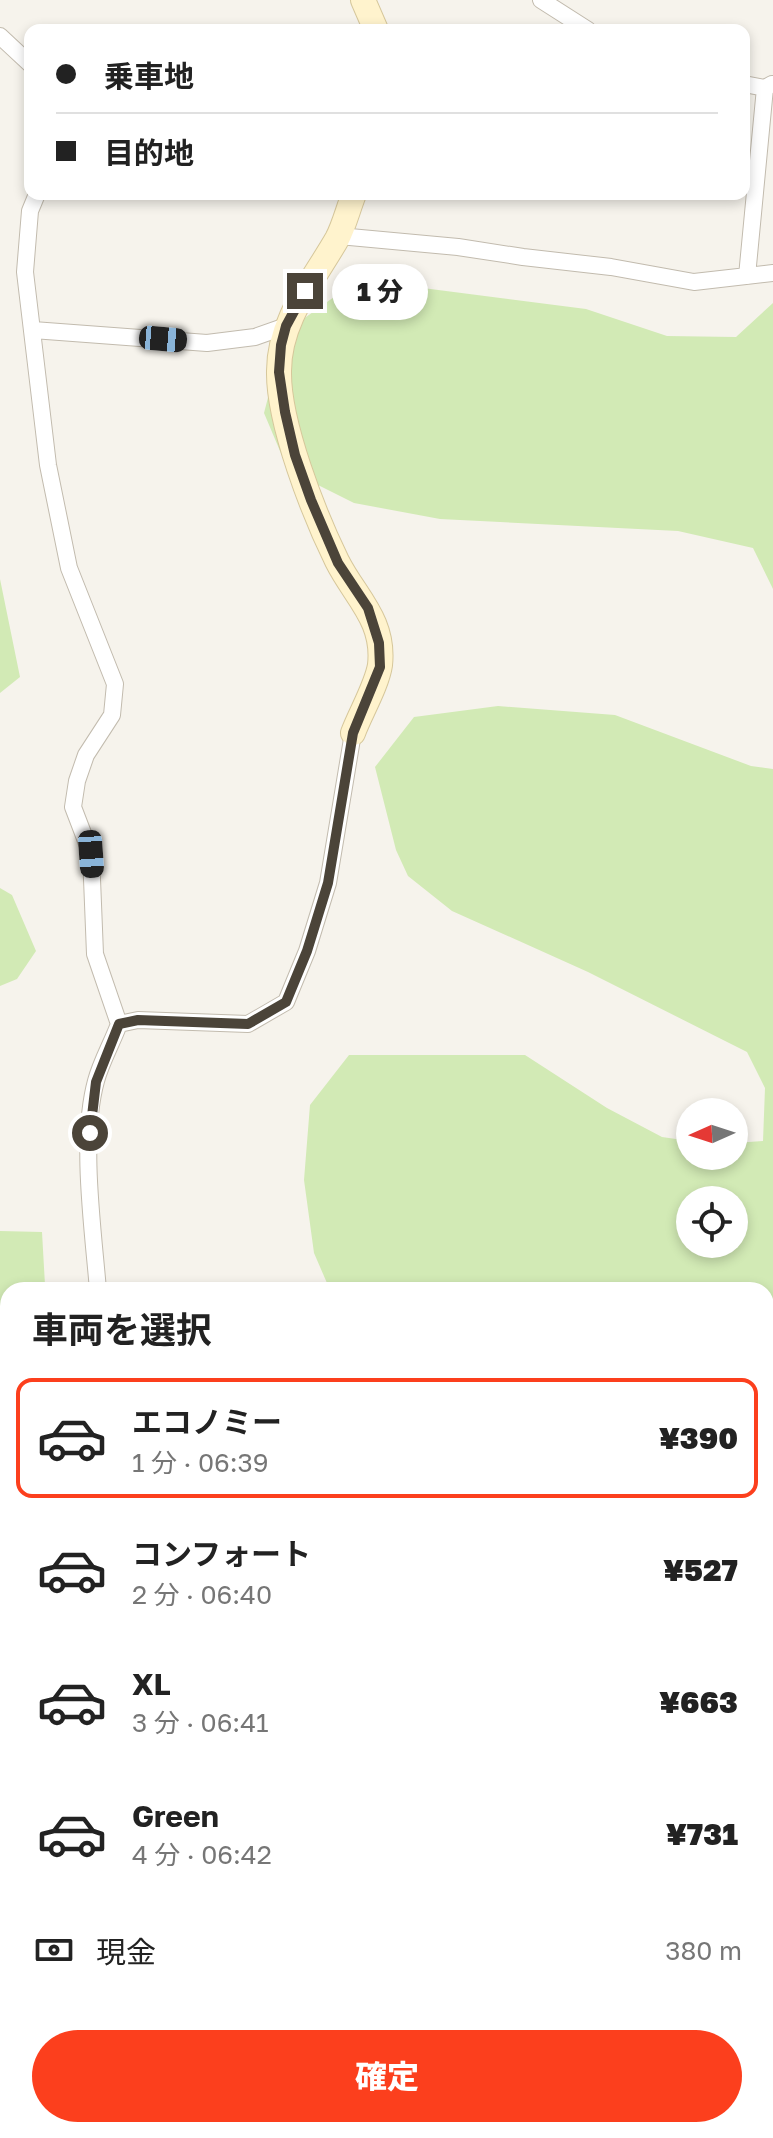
<!DOCTYPE html>
<html lang="ja">
<meta charset="utf-8">
<style>
:root{--surface:#fff;--page:#f2f2f2;--text:#222;--muted:#767676;--line:#e0e0e0;--accent:#fc3f1d}
body{margin:0;font-family:"Golos Text","Noto Sans JP",sans-serif;background:var(--page);color:var(--text);height:100vh;display:flex;flex-direction:column;font-size:30px;white-space:nowrap}
*{box-sizing:border-box;margin:0}
p{font-size:26px;color:var(--muted)}
.icon{flex:none;width:44px;height:44px;fill:none;stroke:currentColor;stroke-width:2;stroke-linecap:round;stroke-linejoin:round}
.map{position:relative;flex:1;overflow:hidden}
.details{position:absolute;left:0px;top:1282px;width:774px;height:856px;display:flex;flex-direction:column;background:var(--surface);border-radius:24px 24px 0 0;box-shadow:0 4px 12px #0003}
.details>*{flex:none}
.guide{position:absolute;left:24px;top:24px;width:726px;height:176px;border-radius:16px;box-shadow:0 4px 12px #0003;display:grid;align-content:center;height:176px;padding:0 32px;background:var(--surface)}
.needle{width:52px;rotate:267deg}
.buttons{position:absolute;left:676px;top:1098px;display:grid;gap:16px}
.buttons a{display:grid;place-items:center;width:72px;height:72px;border-radius:50%;background:var(--surface);box-shadow:0 4px 12px #0003;font-size:40px}
.end{position:absolute;width:36px;height:36px;margin:-18px;border:10px solid #4b4439;background:#fff;box-shadow:0 0 0 4px #fff}
.from{border-radius:50%}
.bubble{position:absolute;height:56px;border-radius:28px;background:var(--surface);box-shadow:0 4px 12px #0003;font-size:26px;font-weight:800;line-height:56px;text-align:center}
.car{position:absolute;width:24px;height:48px;margin:-24px -12px;border-radius:10px;box-shadow:0 0 6px 2px #0007;background:linear-gradient(#222 24%,#8ab4d8 0 40%,#222 0 76%,#8ab4d8 0 86%,#222 0)}
.guide b{display:flex;align-items:center;gap:28px;height:76px;font-size:30px}
.guide b+b{border-top:2px solid var(--line)}
.guide i{width:20px;height:20px;background:var(--text)}
ul{padding:0;list-style:none}
li{display:flex;align-items:center;gap:24px;height:120px;margin:0 16px 12px;padding:0 16px;border:4px solid transparent;border-radius:16px}
li div{flex:1}
li b{display:block;font-size:30px}
li em{font-style:normal;font-weight:800}
li.current{border-color:var(--accent)}
li>.icon{width:72px;height:72px;stroke-width:1.5}
h2{padding:0 32px;font-size:36px;line-height:96px}
.pay{display:flex;align-items:center;gap:20px;height:88px;padding:0 32px;font-size:30px}
.pay p{margin-inline-start:auto}
.primary-button{display:flex;gap:16px;margin-top:auto;padding:16px 32px}
.primary-button a{flex:1;height:92px;border-radius:48px;background:var(--accent);color:#fff;font-size:32px;font-weight:800;line-height:92px;text-align:center}
.map>svg:first-child{display:block}
.green{fill:#d2eab5;fill-rule:evenodd}
.water{fill:#a9d4f2}
.lines{fill:none;stroke-linecap:round;stroke-linejoin:round}
.street-casing{stroke:#c2bbae;stroke-width:18}
.secondary-casing{stroke:#d6c79b;stroke-width:26}
.street{stroke:#fff;stroke-width:16}
.secondary{stroke:#fff3cd;stroke-width:24}
.route{stroke:#4b4439;stroke-width:10}
</style>
<div class="map">
<svg width="773" height="2138" viewBox="0 0 773 2138">
<rect width="100%" height="100%" fill="#f6f3ec"/>
<path class="green" d="M415,287L586,309L667,336L736,337L773,303V589L753,548L678,531L440,519L354,503L288,470L264,413L285,332L341,292Z
M0,579L20,677L0,693Z
M498,706L615,715L751,766L773,769V1543H766V1290H330L314,1253L304,1180L310,1105L349,1055H525L607,1108L662,1137L690,1141V1156H734V1143L763,1141L765,1088L747,1052L588,972L452,911L408,876L396,850L375,767L414,717ZM690,1200H734V1244H690Z
M0,888L12,895L36,951L17,979L0,986Z
M0,1231L42,1232L45,1285L43,1290H8V1358L0,1373Z
M8,1557V1991L0,1992V1561Z"/>
<path class="water" d="M766,1587H773V1671L766,1674Z
M215,2130H363L367,2138H216Z"/>
<g class="lines">
<g class="street-casing">
<path id="street" d="M541,0L588,30
M0,36L30,64
M744,84L765,88L772,84
M37,194L30,211L25,272L48,465L69,568L115,684L112,715L86,755L77,781L73,807L91,854L95,954L119,1024C112,1043 101,1062 96,1081C80,1139 93,1229 98,1290
M339,236L458,247L523,257L611,267L694,282L773,273
M747,276L765,88
M33,330L207,343L255,337L286,326
M119,1024L138,1020L248,1024L286,1002L307,951L328,883L353,733
M766,1841H773
M766,2011L773,2010
M0,2074L8,2087
M766,2118L773,2095
M24,2130L25,2138
M195,2130V2138
M490,2130L491,2138
M600,2130V2138
M759,2138L762,2130"/>
</g>
<g class="secondary-casing">
<path id="secondary" d="M363,0L376,30
M353,733C360,714 377,685 380,665C385,620 355,597 337,561C314,514 278,423 279,371C279,320 313,281 337,239C344,226 348,209 354,194"/>
</g>
<use href="#street" class="street"/>
<use href="#secondary" class="secondary"/>
</g>
<g class="lines">
<path class="route" d="M90,1133L96,1082L119,1024L138,1020L248,1024L286,1002L307,951L328,883L353,733L380,667L379,643L368,608L338,563L311,500L295,455L285,412L279,372L281,345L286,326L305,291"/>
</g>
</svg>
<div class="buttons">
<a><svg class="needle" viewBox="-14 -14 28 28"><path d="M0-13l5 13h-10z" fill="#e53935"/><path d="M0 13l5-13h-10z" fill="#767676"/></svg></a>
<a><svg class="icon" aria-label="locate" viewBox="0 0 24 24"><circle cx="12" cy="12" r="6"/><path d="M12 2v4M12 18v4M2 12h4M18 12h4"/></svg></a>
</div>
<i class="end from" style="left:90px;top:1133px"></i>
<i class="end" style="left:305px;top:291px"></i>
<div class="bubble" style="left:332px;top:264px;width:96px">1 分</div>
<i class="car" style="left:163px;top:339px;rotate:95deg"></i>
<i class="car" style="left:91px;top:854px;rotate:176deg"></i>
<div class="guide">
<b><i class="from"></i>乗車地</b>
<b><i></i>目的地</b>
</div>
<section class="details">
<h2>車両を選択</h2>
<ul>
<li class="current"><svg class="icon" aria-label="car" viewBox="0 0 24 24"><path d="M5 17H2v-5l4-1 3-4h7l3 4 3 1v5h-3M9 17h6M6 11h13"/><circle cx="7" cy="17" r="2"/><circle cx="17" cy="17" r="2"/></svg><div><b>エコノミー</b><p>1 分 · 06:39</p></div><em>¥390</em></li>
<li><svg class="icon" aria-label="car" viewBox="0 0 24 24"><path d="M5 17H2v-5l4-1 3-4h7l3 4 3 1v5h-3M9 17h6M6 11h13"/><circle cx="7" cy="17" r="2"/><circle cx="17" cy="17" r="2"/></svg><div><b>コンフォート</b><p>2 分 · 06:40</p></div><em>¥527</em></li>
<li><svg class="icon" aria-label="car" viewBox="0 0 24 24"><path d="M5 17H2v-5l4-1 3-4h7l3 4 3 1v5h-3M9 17h6M6 11h13"/><circle cx="7" cy="17" r="2"/><circle cx="17" cy="17" r="2"/></svg><div><b>XL</b><p>3 分 · 06:41</p></div><em>¥663</em></li>
<li><svg class="icon" aria-label="car" viewBox="0 0 24 24"><path d="M5 17H2v-5l4-1 3-4h7l3 4 3 1v5h-3M9 17h6M6 11h13"/><circle cx="7" cy="17" r="2"/><circle cx="17" cy="17" r="2"/></svg><div><b>Green</b><p>4 分 · 06:42</p></div><em>¥731</em></li>
</ul>
<div class="pay"><svg class="icon" aria-label="cash" viewBox="0 0 24 24"><path d="M3 7h18v10H3z"/><circle cx="12" cy="12" r="2"/></svg>現金<p>380 m</p></div>
<div class="primary-button"><a>確定</a></div>
</section>
</div>
